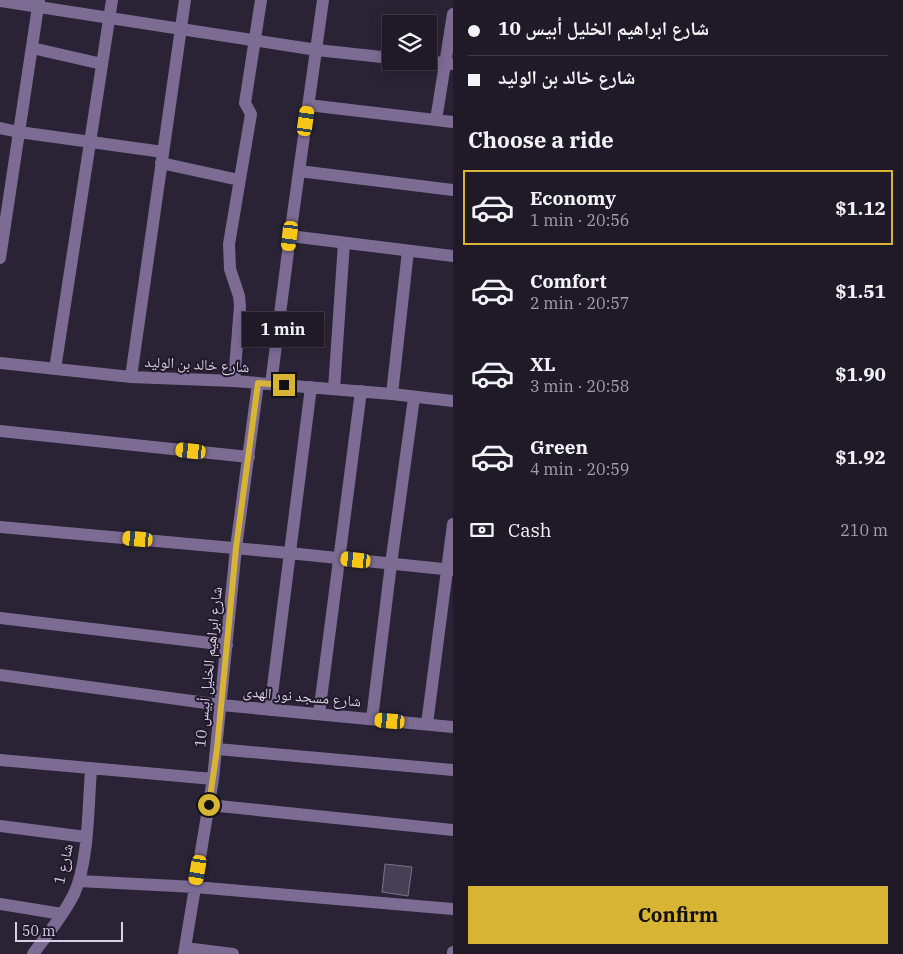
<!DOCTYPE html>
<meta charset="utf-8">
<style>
:root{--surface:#201a28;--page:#282330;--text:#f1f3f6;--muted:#a2a1a8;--line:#3d3845;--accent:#d8b434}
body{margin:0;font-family:"IBM Plex Serif","Noto Naskh Arabic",serif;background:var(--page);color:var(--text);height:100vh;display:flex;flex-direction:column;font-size:19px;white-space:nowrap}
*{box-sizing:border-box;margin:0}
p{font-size:16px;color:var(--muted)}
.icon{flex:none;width:28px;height:28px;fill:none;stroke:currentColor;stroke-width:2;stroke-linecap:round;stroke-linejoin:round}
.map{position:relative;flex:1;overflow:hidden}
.sheet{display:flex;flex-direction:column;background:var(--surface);width:450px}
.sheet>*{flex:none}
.guide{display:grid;align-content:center;height:110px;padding:0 15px;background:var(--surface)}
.tools{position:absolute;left:382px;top:15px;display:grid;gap:10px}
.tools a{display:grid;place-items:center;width:55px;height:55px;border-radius:0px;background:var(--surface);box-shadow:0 2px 12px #0003,0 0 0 1px var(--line);font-size:25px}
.scale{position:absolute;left:15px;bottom:12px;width:108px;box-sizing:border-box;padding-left:5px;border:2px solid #d6d1de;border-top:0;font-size:14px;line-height:18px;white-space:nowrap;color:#d6d1de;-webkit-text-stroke:4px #21192b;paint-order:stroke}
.end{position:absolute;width:22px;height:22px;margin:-11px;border:6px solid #d8b434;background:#111;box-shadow:0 0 0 2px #111}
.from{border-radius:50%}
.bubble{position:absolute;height:35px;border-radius:0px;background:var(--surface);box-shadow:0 2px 12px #0003,0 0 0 1px var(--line);font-size:16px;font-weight:800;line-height:35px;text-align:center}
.car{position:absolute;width:15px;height:30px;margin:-15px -8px;border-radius:6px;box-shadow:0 0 4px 1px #0007;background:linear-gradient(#f5c518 24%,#345 0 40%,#f5c518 0 76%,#345 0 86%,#f5c518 0)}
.guide b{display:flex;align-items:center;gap:18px;height:48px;font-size:19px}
.guide b+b{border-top:1px solid var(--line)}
.guide i{width:12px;height:12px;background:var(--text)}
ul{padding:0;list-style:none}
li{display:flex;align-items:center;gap:15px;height:75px;margin:0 10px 8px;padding:0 5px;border:2px solid transparent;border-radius:0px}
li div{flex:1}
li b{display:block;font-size:19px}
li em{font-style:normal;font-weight:800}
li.selected{border-color:var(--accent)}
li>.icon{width:45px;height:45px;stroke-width:1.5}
h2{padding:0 15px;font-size:22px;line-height:60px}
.pay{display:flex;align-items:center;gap:12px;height:55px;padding:0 15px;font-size:19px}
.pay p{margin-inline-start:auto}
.cta{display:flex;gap:10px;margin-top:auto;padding:10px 15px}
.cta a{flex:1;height:58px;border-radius:0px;background:var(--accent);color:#111;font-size:20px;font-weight:800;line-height:58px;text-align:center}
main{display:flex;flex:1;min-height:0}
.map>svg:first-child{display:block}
.building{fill:#473f53;stroke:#7c748a}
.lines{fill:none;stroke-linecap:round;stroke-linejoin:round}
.minor{stroke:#7c6c94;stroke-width:12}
.route{stroke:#d8b434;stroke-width:6}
.labels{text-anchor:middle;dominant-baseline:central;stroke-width:4;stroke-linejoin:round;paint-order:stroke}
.street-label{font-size:15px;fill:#d6d1de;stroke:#21192b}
</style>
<main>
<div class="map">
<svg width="453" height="954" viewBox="0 0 453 954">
<rect width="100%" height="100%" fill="#2a2335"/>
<path class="building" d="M385,864L412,867L408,896L382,892Z"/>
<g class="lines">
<path class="minor" d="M0,1L317,50L391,58
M32,48L102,64
M427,61L453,64
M308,105L453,122
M436,120L453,14
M0,128L19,132L163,152
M161,163L239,180
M299,171L453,190
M290,236L453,256
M0,258L39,0
M0,363L131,377L234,381L392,394L453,401
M55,369L112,0
M131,377L185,0
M234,381L240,306L239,296L230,269L229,244L251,114L245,103L261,0
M271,384L290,236L323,0
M334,389L344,243
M392,394L408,251
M0,431L249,457
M0,527L289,553L453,570
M0,618L227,645
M0,675L221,705L453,727
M270,710L311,387
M319,714L361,391
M372,719L391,564L414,398
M427,724L453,524
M217,749L453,770
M0,760L213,779
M209,805L453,830
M0,826L86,837
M79,881L195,887L453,909
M0,904L62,914
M185,948L233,954
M33,954C47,935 63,916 74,894C89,861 88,806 91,770
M184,954L213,779L236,548L258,383
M453,954V952"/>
</g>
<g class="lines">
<path class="route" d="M209,805L217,749L236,548L258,383L284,385"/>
</g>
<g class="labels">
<g class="street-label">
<text transform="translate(197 364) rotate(3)">شارع خالد بن الوليد</text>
<text transform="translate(208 667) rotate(-84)">شارع ابراهيم الخليل أبيس 10</text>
<text transform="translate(302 696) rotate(5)">شارع مسجد نور الهدى</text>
<text transform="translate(63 864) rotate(-77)">شارع 1</text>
</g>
</g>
</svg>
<div class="tools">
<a><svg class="icon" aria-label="layers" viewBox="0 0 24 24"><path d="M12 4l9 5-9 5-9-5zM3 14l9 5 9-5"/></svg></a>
</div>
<div class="scale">50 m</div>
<i class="end from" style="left:209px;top:805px"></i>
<i class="end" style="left:284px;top:385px"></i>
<div class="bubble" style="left:242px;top:312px;width:82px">1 min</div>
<i class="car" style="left:306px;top:121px;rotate:8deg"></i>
<i class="car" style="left:290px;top:236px;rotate:187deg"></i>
<i class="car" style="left:191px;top:451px;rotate:276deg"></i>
<i class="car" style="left:138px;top:539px;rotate:275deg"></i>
<i class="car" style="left:356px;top:560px;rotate:276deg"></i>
<i class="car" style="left:390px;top:721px;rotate:275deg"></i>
<i class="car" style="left:198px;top:870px;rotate:190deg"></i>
</div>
<section class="sheet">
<div class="guide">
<b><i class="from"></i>شارع ابراهيم الخليل أبيس 10</b>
<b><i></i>شارع خالد بن الوليد</b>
</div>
<h2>Choose a ride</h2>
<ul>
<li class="selected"><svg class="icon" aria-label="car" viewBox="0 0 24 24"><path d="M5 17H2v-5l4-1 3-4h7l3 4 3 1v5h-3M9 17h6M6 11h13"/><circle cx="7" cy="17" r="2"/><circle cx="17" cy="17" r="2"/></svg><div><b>Economy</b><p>1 min · 20:56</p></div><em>$1.12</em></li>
<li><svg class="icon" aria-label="car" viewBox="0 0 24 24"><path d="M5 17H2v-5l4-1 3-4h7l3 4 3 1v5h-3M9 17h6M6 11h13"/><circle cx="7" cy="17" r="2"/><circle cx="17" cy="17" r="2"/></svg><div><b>Comfort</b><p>2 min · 20:57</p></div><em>$1.51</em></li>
<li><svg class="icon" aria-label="car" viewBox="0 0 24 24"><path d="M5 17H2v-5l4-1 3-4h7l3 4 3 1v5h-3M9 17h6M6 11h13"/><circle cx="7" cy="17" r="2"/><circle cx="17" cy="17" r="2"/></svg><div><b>XL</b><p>3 min · 20:58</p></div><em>$1.90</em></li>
<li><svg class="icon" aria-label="car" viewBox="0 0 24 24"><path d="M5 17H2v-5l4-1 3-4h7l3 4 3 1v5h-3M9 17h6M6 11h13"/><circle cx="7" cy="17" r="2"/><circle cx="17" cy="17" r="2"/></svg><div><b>Green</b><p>4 min · 20:59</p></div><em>$1.92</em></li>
</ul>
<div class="pay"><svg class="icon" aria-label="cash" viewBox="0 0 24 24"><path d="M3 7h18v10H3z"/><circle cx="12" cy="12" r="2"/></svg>Cash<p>210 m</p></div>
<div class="cta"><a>Confirm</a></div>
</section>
</main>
